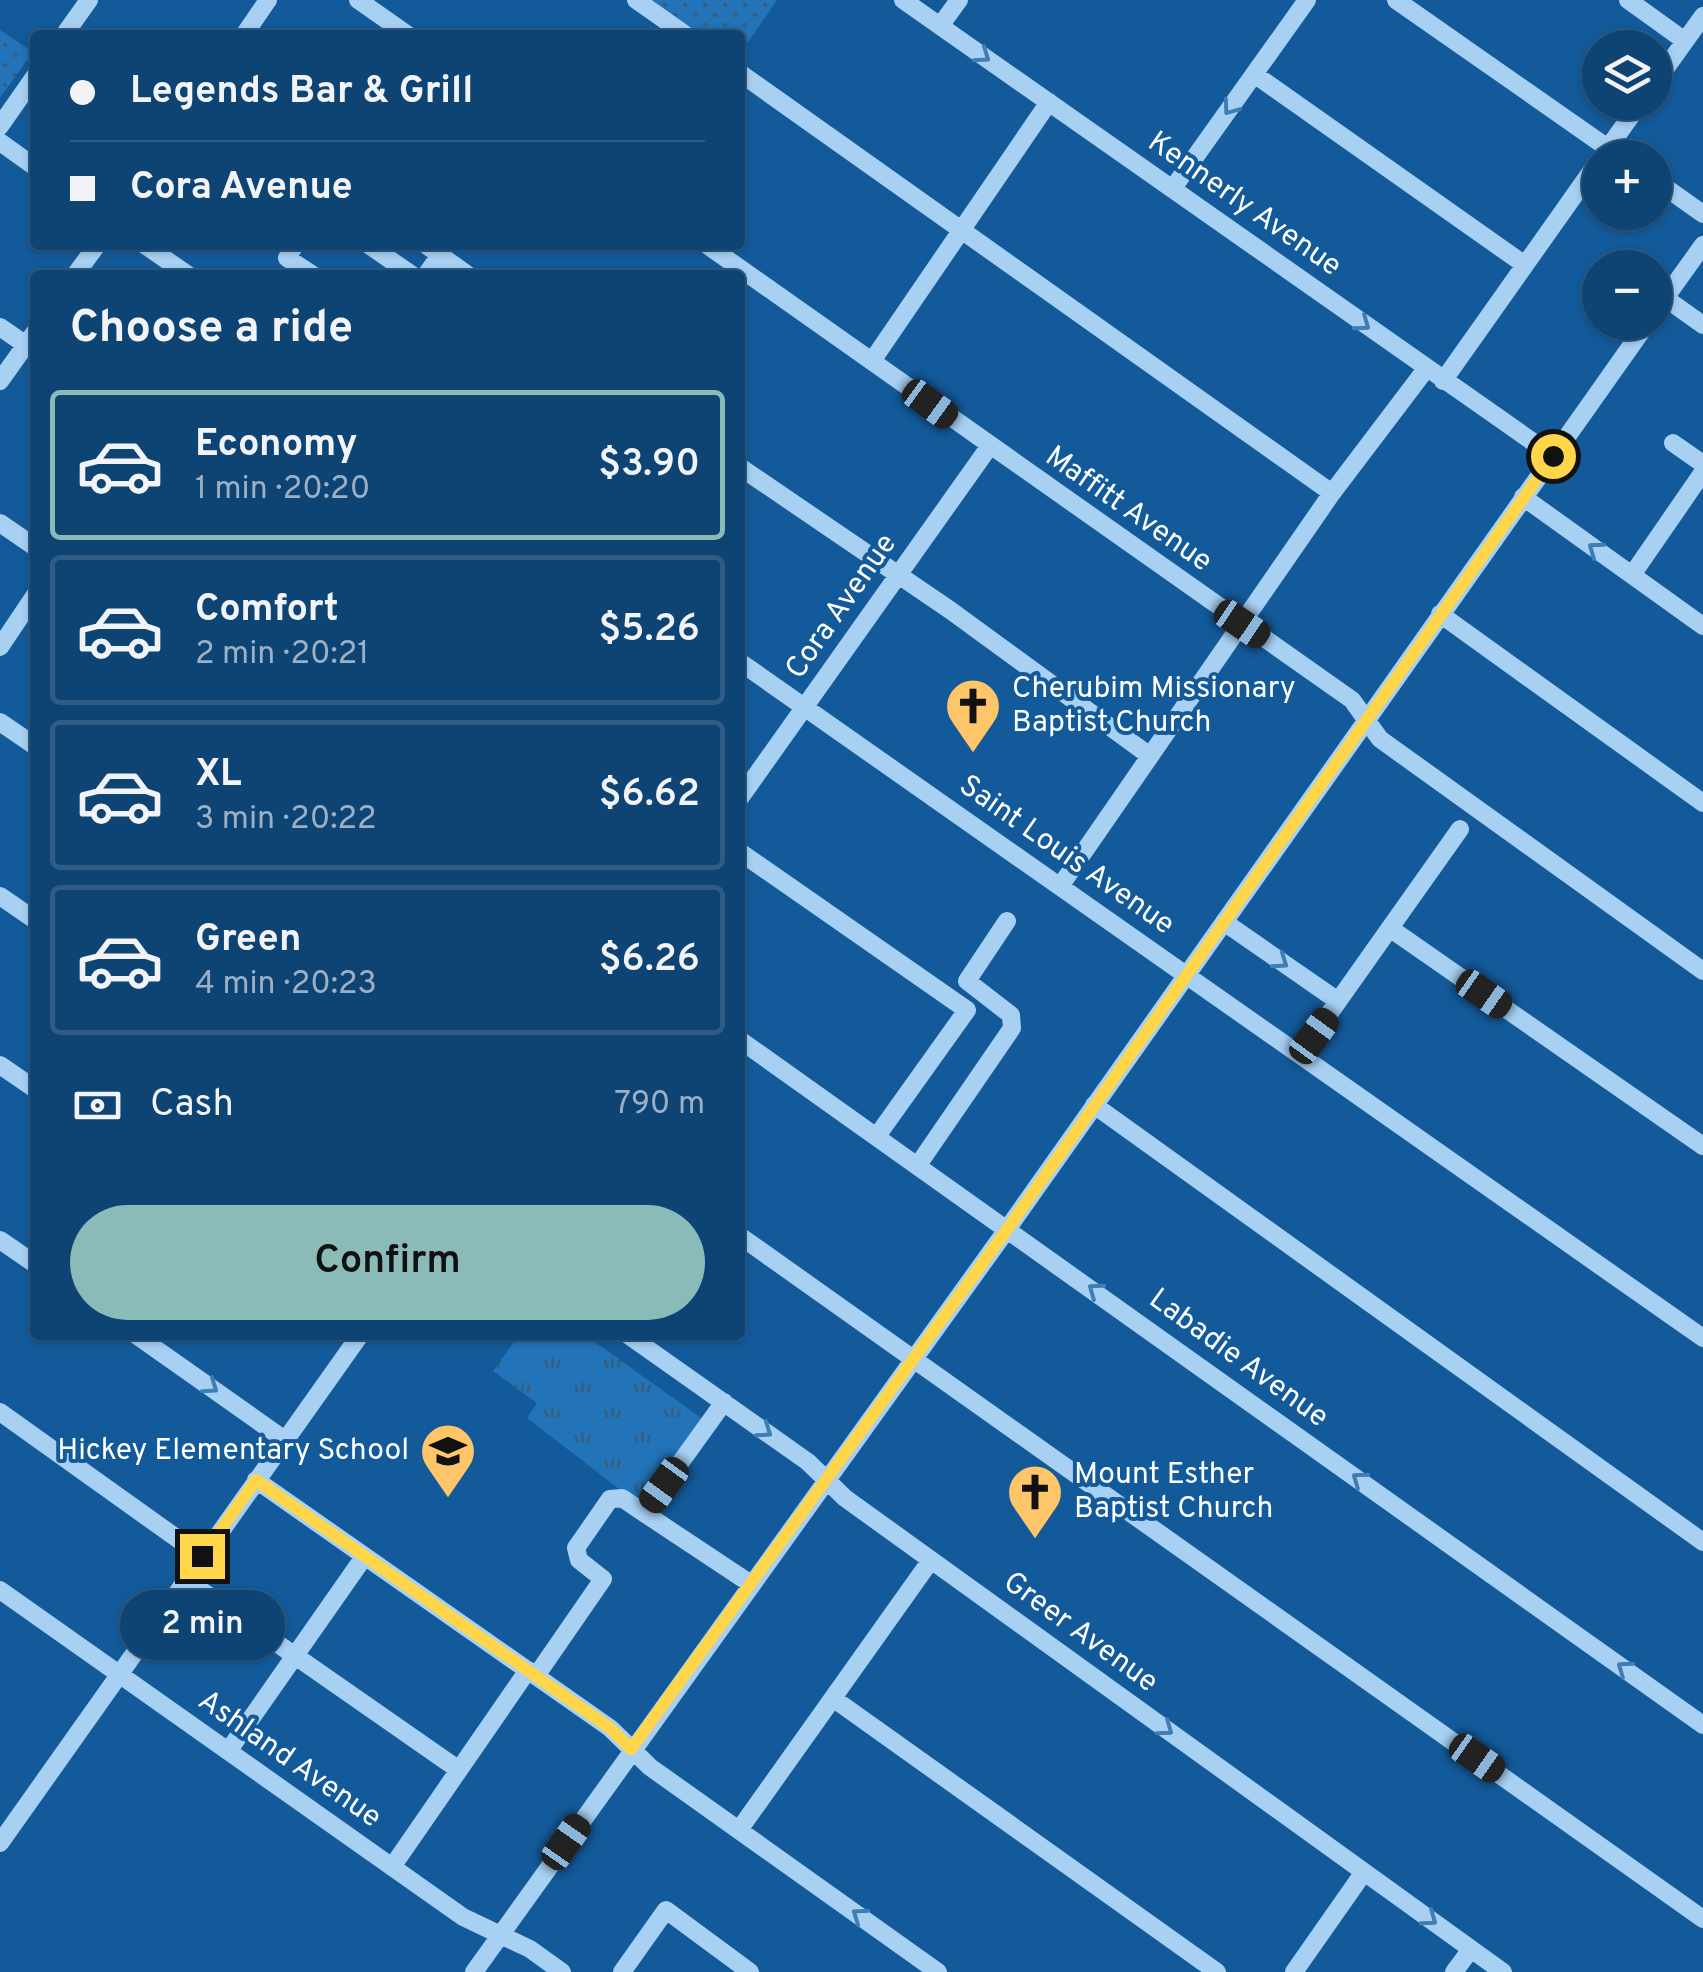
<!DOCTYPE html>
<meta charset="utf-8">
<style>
:root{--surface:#0e4474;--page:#174b79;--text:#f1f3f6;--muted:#9bb0c5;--line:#2e5c86;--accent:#8bbbb9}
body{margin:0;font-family:Overpass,sans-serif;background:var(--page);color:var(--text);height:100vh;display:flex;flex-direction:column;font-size:38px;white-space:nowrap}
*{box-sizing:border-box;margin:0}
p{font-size:32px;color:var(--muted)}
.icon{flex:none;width:55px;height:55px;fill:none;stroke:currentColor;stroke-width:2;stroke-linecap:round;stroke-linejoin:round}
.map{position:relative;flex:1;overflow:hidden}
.sheet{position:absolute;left:30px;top:270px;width:715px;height:1070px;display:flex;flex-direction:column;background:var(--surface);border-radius:10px;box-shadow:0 2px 8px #0004,0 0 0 2px var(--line)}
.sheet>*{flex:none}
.hud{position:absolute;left:30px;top:30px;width:715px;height:220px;border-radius:10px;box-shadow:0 2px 8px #0004,0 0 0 2px var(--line);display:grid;align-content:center;height:220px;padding:0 40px;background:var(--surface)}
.controls{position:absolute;left:1582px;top:30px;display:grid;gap:20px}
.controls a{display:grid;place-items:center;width:90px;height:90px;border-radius:50%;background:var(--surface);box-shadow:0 2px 8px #0004,0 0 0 2px var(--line);font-size:50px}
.end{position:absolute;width:45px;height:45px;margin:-22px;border:12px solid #ffd54a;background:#111;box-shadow:0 0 0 5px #111}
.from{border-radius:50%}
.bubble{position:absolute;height:70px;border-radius:35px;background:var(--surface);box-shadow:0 2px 8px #0004,0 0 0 2px var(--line);font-size:32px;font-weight:600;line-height:70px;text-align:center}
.car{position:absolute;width:30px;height:60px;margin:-30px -15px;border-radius:12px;box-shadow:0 0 8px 2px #0007;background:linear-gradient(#222 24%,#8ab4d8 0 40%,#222 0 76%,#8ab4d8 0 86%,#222 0)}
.hud b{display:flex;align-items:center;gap:35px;height:95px;font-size:38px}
.hud b+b{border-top:2px solid var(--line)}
.hud i{width:25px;height:25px;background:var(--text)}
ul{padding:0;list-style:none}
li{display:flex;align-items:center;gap:30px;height:150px;margin:0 20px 15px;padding:0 20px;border:5px solid var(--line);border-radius:10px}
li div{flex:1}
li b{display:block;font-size:38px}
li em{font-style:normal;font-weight:600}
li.current{border-color:var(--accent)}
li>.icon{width:90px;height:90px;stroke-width:1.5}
h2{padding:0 40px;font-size:45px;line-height:120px}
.pay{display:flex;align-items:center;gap:25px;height:110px;padding:0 40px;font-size:38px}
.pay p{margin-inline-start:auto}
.action{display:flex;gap:20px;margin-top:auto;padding:20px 40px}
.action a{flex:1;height:115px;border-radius:60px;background:var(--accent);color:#111;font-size:40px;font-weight:600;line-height:115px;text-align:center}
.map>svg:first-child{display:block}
.grass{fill:url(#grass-dots)}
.park{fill:url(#park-tufts)}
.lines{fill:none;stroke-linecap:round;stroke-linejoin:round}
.minor{stroke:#a7d0f3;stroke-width:18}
.oneway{stroke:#3f7db5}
.route{stroke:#ffd54a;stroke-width:12}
.labels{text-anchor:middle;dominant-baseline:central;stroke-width:8;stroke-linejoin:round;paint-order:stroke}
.street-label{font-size:30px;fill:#fff;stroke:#135a9a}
.poi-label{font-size:30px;fill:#fff;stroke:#135a9a;text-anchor:start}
</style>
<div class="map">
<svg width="1703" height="1972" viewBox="0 0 1703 1972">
<defs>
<pattern id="grass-dots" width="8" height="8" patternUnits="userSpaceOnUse" patternTransform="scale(2.5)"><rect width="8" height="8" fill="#2273b7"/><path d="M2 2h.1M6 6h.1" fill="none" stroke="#395e7c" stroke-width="1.8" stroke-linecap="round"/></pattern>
<pattern id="park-tufts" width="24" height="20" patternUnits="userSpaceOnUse" patternTransform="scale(2.5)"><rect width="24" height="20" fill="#2273b7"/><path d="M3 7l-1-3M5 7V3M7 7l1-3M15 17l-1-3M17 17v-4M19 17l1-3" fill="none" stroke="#395e7c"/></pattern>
</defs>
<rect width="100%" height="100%" fill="#135a9a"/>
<path class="grass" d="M650,0H777L740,54V35H701Z
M0,30L33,52L0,98Z"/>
<path class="park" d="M519,1335H585L704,1420L648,1497L636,1502L527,1418L537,1403L493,1371Z"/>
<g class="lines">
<path class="minor" d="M358,0L408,35
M636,0L686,35
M903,0L1553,456
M1396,0L1622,158
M1628,0L1685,41
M940,26L959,0
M64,35L89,0
M244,35L268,0
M740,73L1332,493
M1254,74L1525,265
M1655,83L1703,16
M0,126L35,76
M0,142L35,167
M1603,155L1641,102
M1655,180L1703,214
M1173,188L1307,0
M145,245L188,275
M295,245L287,258L313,275
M369,245L412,275
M426,245L468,275
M707,245L1352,700L1380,739L1703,971
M75,275L97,245
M426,275L440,255
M1665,298L1703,325
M1655,312L1703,245
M0,327L26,345
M872,361L1049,102
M0,381L35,332
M1443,381L1600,159
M1673,443L1703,464
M740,467L950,610L1150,756
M1523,497L1703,626
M0,523L35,547
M1632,575L1703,472
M1440,614L1703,803
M0,647L35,595
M740,662L1703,1338
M0,722L35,746
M740,798L989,447
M740,852L967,1010L877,1136
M1061,885L1332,493L1426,369
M0,896L35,920
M1224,922L1338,1001
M1391,929L1703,1146
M740,1040L1703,1725
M1300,1055L1460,829
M0,1065L35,1089
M1094,1105L1703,1542
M918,1165L1012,1028L1011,1015L967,981L1007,921
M740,1236L1703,1919
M0,1240L35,1264
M136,1335L285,1440
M628,1335L808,1462L845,1498L1503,1972
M0,1412L203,1557
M256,1480L610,1728L650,1767L938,1972
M644,1513L751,1584
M186,1580L459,1770
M0,1590L463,1917L530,1949L562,1972
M536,1676L603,1579L579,1560L576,1548L610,1499L622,1498L644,1513L724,1402
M834,1699L1217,1972
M229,1750L364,1557
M739,1830L931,1560
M0,1843L360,1335
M392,1867L528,1670
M474,1972L1008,1228L1648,322
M622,1972L666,1910L750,1972
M1294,1972L1364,1872
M1454,1972L1471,1949"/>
</g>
<defs><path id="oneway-chevron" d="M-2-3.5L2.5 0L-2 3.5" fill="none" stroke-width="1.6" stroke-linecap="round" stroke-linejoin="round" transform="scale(2.5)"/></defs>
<g class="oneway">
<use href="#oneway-chevron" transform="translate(983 56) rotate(35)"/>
<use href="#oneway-chevron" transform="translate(1230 108) rotate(126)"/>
<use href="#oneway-chevron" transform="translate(1363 324) rotate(36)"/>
<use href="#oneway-chevron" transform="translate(1595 549) rotate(-144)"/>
<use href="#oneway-chevron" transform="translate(1281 962) rotate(35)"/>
<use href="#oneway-chevron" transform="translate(1095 1290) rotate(-144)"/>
<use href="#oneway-chevron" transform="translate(211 1387) rotate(35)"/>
<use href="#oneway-chevron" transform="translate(765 1431) rotate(35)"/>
<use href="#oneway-chevron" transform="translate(1359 1479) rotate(-144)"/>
<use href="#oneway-chevron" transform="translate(1624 1668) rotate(-144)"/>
<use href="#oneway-chevron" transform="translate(1166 1729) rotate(36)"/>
<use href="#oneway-chevron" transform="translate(859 1915) rotate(-145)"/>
<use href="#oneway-chevron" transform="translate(1430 1919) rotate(36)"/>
</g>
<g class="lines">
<path class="route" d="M202,1556L256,1480L610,1728L631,1749L1008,1228L1553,456"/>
</g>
<defs>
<g id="church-pin" transform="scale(2.875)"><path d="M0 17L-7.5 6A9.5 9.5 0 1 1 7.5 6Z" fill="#ffc669" stroke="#135a9a"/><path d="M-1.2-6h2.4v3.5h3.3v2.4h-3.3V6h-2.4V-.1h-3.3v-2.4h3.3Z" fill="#111"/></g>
<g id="school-pin" transform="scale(2.875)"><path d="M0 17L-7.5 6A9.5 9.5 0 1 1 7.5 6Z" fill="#ffc669" stroke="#135a9a"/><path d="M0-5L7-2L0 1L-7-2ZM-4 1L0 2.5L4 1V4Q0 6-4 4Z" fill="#111"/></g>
</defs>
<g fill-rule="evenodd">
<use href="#church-pin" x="973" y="706"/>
<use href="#school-pin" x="448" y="1451"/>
<use href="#church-pin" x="1035" y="1492"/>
</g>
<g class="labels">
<g class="street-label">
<text transform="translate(1244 205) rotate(35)">Kennerly Avenue</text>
<text transform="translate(1128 510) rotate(35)">Maffitt Avenue</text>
<text transform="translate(842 607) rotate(-55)">Cora Avenue</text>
<text transform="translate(1066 856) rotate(35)">Saint Louis Avenue</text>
<text transform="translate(1238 1359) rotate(36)">Labadie Avenue</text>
<text transform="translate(1080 1633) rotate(36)">Greer Avenue</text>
<text transform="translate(289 1760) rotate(35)">Ashland Avenue</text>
</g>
<g class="poi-label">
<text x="1012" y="689">Cherubim Missionary<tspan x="1012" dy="34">Baptist Church</tspan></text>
<text x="409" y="1451" text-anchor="end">Hickey Elementary School</text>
<text x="1074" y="1475">Mount Esther<tspan x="1074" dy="34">Baptist Church</tspan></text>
</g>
</g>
</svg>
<div class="controls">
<a><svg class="icon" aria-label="layers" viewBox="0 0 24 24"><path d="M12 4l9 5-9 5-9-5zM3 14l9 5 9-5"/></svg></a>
<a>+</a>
<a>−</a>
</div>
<i class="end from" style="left:1553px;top:456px"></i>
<i class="end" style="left:202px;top:1556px"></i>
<div class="bubble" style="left:120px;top:1590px;width:165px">2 min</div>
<i class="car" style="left:930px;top:404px;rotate:126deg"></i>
<i class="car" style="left:1242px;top:624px;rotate:124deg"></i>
<i class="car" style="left:1484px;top:994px;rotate:125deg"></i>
<i class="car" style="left:1314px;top:1036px;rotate:36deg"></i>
<i class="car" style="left:664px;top:1485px;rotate:216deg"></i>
<i class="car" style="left:1477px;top:1758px;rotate:125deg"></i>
<i class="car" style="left:566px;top:1842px;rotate:35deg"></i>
<div class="hud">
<b><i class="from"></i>Legends Bar &amp; Grill</b>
<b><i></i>Cora Avenue</b>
</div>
<section class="sheet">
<h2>Choose a ride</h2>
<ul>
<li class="current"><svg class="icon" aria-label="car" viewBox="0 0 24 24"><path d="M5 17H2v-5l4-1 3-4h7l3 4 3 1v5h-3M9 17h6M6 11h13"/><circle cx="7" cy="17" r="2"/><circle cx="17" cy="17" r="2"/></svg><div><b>Economy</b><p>1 min · 20:20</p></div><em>$3.90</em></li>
<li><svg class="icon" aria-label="car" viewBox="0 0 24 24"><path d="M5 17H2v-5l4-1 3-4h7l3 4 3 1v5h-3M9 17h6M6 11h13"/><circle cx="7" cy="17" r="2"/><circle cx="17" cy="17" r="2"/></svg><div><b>Comfort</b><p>2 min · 20:21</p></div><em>$5.26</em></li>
<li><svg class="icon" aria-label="car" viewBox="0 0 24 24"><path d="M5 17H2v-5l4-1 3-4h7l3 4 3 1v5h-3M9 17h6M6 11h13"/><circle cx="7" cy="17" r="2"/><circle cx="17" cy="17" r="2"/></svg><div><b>XL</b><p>3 min · 20:22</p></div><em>$6.62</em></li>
<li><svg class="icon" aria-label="car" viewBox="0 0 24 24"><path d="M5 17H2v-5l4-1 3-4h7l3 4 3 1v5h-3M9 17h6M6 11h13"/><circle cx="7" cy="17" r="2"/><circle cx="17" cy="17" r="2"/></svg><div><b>Green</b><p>4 min · 20:23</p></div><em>$6.26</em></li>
</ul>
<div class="pay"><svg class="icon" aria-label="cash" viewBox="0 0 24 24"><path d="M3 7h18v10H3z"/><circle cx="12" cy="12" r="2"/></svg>Cash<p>790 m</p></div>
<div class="action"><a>Confirm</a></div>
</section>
</div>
